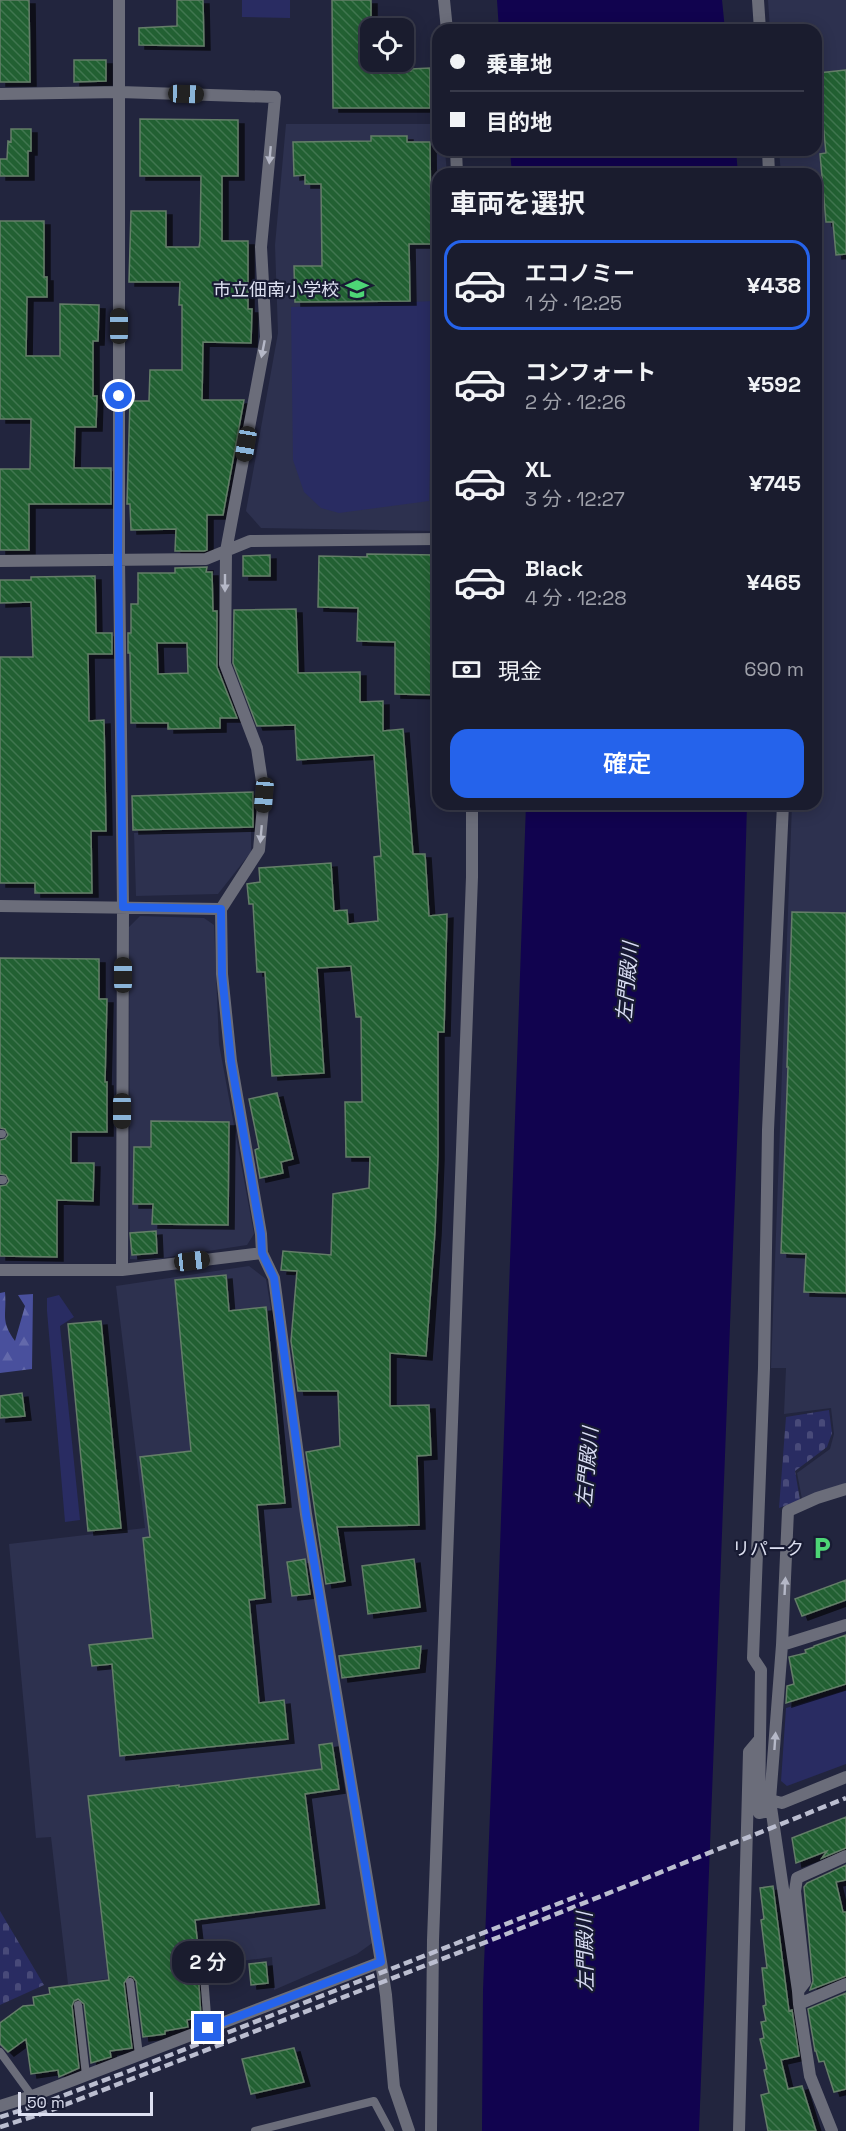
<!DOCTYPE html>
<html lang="ja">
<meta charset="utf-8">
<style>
:root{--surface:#1a1c2e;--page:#27293a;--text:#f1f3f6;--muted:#9fa1aa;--line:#383a4a;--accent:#2563eb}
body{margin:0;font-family:"Space Grotesk","Noto Sans JP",sans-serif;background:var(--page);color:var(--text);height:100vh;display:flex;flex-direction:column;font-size:22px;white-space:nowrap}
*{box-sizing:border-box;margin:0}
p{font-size:20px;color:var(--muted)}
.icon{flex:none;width:33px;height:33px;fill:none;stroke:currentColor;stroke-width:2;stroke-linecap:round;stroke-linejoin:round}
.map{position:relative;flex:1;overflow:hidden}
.drawer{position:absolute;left:432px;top:168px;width:390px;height:642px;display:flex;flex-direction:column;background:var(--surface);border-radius:18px;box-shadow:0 3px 15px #0003,0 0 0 2px var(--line)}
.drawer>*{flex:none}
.top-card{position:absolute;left:432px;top:24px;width:390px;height:132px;border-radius:18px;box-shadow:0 3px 15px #0003,0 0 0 2px var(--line);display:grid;align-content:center;height:132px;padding:0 18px;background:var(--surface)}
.controls{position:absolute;left:360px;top:18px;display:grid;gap:12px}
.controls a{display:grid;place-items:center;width:54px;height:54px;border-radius:12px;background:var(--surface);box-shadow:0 3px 15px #0003,0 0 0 2px var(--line);font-size:30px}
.scale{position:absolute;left:18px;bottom:15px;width:135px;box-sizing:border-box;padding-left:6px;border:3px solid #dde0f1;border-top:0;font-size:16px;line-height:21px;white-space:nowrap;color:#dde0f1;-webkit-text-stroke:4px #181b33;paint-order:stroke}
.end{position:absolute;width:27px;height:27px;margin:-14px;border:8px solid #2563eb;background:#fff;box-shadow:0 0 0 3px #fff}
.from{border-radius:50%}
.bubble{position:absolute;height:42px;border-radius:18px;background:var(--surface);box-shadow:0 3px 15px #0003,0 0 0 2px var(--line);font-size:20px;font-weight:600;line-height:42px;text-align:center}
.car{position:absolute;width:18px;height:36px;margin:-18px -9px;border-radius:8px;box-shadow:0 0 4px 2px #0007;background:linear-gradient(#222 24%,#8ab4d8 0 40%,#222 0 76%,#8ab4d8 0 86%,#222 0)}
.top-card b{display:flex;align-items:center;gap:21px;height:57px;font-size:22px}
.top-card b+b{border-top:2px solid var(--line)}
.top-card i{width:15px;height:15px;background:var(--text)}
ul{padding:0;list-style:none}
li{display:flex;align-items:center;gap:18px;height:90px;margin:0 12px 9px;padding:0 6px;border:3px solid transparent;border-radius:18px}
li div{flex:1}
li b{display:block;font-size:22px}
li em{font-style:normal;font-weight:600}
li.current{border-color:var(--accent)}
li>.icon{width:54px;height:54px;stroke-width:1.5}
h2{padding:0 18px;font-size:27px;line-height:72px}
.pay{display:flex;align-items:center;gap:15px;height:66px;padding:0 18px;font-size:22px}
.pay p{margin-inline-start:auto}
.primary-button{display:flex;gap:12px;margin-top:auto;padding:12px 18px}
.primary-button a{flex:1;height:69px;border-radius:18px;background:var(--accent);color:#fff;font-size:24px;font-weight:600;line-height:69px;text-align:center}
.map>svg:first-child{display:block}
.built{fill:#2d314f}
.green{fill:#292c62}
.forest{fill:url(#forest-firs)}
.cemetery{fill:url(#cemetery-stones)}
.water{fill:#11034f}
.building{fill:url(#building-back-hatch);stroke:#647e68;stroke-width:1.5;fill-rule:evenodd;filter:url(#shadow)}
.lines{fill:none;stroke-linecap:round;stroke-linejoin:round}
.lane{stroke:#6b6d7a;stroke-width:8}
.street{stroke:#6b6d7a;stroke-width:12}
.rail{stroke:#bbbed0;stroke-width:4.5;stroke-dasharray:9 4.5;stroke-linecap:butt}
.oneway{fill:#b5b8c7}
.route{stroke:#2563eb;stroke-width:8}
.labels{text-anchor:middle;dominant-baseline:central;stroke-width:4.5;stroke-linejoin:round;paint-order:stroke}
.poi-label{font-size:18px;fill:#dde0f1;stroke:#181b33;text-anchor:end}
.water-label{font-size:20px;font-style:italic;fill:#d9ddf4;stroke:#181b33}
</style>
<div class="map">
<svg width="846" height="2131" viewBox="0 0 846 2131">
<defs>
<pattern id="forest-firs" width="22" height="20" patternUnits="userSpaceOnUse" patternTransform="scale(1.5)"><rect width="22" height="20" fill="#49509d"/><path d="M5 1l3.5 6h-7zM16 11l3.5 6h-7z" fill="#6369ab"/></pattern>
<pattern id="cemetery-stones" width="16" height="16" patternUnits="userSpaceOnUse" patternTransform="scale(1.5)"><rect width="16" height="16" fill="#292c62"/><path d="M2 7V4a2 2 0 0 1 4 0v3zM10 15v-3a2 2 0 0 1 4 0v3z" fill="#484a79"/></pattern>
<pattern id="building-back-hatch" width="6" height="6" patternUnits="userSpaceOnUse" patternTransform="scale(1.5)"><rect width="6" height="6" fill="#206032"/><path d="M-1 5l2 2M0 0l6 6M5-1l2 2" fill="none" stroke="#407650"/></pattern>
<filter id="shadow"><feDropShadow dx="6" dy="4" stdDeviation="0" flood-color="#0009"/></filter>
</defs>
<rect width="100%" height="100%" fill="#22253e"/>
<path class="built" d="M768,0H846V1483L802,1499L797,1473L830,1449L834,1434L831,1408L784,1414L786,1368H771L792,804H816V174H781L779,150H816V30H770Z
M286,124H438V150H445L447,174H438V531L261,528L246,511L278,333L275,245Z
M251,829V852L218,894L136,896L134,833Z
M140,916L204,918L214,925L219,1044L254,1234L247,1245L149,1260L130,1259L129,927Z
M249,1266L266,1279L375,1941L357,1954L274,1990L272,1957L68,1984L51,1837L36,1838L9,1544L145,1528L116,1286Z"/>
<path class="green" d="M242,0H290V18L242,17Z
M434,301L429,501L339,513L321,508L304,492L293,460L291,307Z
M59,1295L74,1317L60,1326L80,1520L65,1522L47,1311V1298Z
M846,1690V1764L787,1786L781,1781L786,1708Z"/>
<path class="forest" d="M5,1292C7,1316 0,1320 15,1341L25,1306L18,1295L33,1294L32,1369L0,1373V1293Z"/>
<path class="cemetery" d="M829,1410L832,1433L827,1447L795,1471L800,1500L779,1508L786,1417Z
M0,1911L44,1985L0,2005Z"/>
<path class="water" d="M497,0H722L725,30H499Z
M510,150H736L738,174H512Z
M526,804H747L739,1091L699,2131H482L483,1990L496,1662Z"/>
<path class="building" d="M0,0H29L30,82H0Z
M177,0H203L204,46L139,45V28L177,26Z
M332,0H371V71H411V69L430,68V108H333Z
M74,60H106V81L74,82Z
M846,70V254L836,255L833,222H826L820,154L826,153L818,73Z
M140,119L238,120V176H222V241H248V309H252L251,343L203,342L202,400H244L223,515H207V550L204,551H175L176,529L131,530L130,504H127L130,401H149L150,370H182V305H179L180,282H129L131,211H166V247H199L200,241L201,176H140Z
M11,129H31V151H28V176H0V159H7L8,141L11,142Z
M371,136H407V142H430L431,244H409L410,301L295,302L294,266H322L321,184H305V175L294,176L293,142L371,141Z
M0,221H44V277H47V297H27L26,356H60V304L99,305L98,341H93V396H97L96,427H75L74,468H111V504H29V550H0V469H30L31,419H0Z
M367,554L438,555V695L395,694V642L357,641L358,608L318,607L319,556L367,557Z
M270,555V576H243V556Z
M207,567L206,572H212L213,611H217V667L237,718H220V728L168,729V723H131L130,653H128V633H131V604H138V573H175V568ZM157,643H187L188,673L158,674Z
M95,576L96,633H112V654H88L89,721L104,720L106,831H91L92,893H35V883H0V657H33L31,602L0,603V580H31V577Z
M296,609L298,673L360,672V702L383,701V731L403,729L413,854H425L429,916L447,914L444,1032H438V1156L435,1231L426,1356L390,1353V1406L429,1405L431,1455L417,1456L419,1525L337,1527L345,1581L326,1584L306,1452L340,1446L338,1391H298L291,1341L297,1271L281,1270L283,1251L331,1255L333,1194L369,1188L370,1157H346L345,1102H362L361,1017H356L351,966L317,968L324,1073L272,1076L265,972H257L253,904H249L247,884L260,882L259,868L331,863L334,911L347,910L348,924L378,921L374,857L381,856L374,755L297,760L295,725L257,726L233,663L234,610Z
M253,792V827L133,830L132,796Z
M792,912L846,913V1293L804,1292L806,1254L781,1253L788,1067H787Z
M0,958L99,959V999H107L105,1082H107V1132H71V1163H94L93,1201L57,1200V1257L0,1256V1186L6,1185L9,1181L6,1175L0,1174V1140L5,1139L8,1135L5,1129L0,1128Z
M277,1093L293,1159L281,1162L283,1173L260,1178L255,1150L259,1148L249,1099Z
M151,1121L229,1122L228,1225L152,1224L153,1204H133L134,1147H151Z
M156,1231L157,1253L132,1255L130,1233Z
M226,1275L229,1311L266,1307L285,1503L257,1505L265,1598L249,1600L259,1703L284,1700L288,1739L120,1756L112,1664L92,1666L89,1645L153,1638L143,1538L150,1537L140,1457L191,1451L175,1280Z
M101,1321L121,1528L88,1531L68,1324Z
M22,1393L25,1416L0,1418V1396Z
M305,1559L310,1594L292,1596L287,1562Z
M414,1559L420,1607L368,1614L362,1566Z
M846,1580V1600L802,1616L795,1599Z
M846,1635V1684L786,1703L787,1686L794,1684L789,1657L806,1653L805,1650L814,1647V1646Z
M421,1646L419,1668L342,1678L339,1656Z
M332,1743L339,1789L305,1794L319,1904L195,1920L199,1955H197L201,2017L187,2020L188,2027L165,2031V2034L143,2037L136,1981L133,1977L129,1976L124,1983L132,2048L110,2051L111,2057L91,2063L84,2004L78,1999L74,2001L72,2006L79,2068L59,2077L58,2070L31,2074L26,2039L8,2052L0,2044V2023L23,2006L34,2005L33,1997L50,1994L49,1988L109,1980L88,1796L179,1785V1787L322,1769L319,1745Z
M846,1817V1848L822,1858L827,1851L796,1863L792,1838Z
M846,1865V1880L836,1882L843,1912H846V1976L810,1990L813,1981L804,1887L807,1883Z
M773,1886L789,2011L792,2010L799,2056L781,2060L788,2089L802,2086L816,2131H768L761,2095L769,2093L764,2070L767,2069L760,2039L764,2038L761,2022L766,2021L763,2006L766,2005L762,1968H767L761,1920L764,1919L760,1888Z
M266,1962L268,1983L251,1985L249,1964Z
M846,1993V2089L834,2092L824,2061L819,2062L816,2051H815L808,2009Z
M294,2048L304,2082L251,2094L242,2059Z"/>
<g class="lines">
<path class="lane" d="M0,1134H2
M0,1180H3
M204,1976L208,2028
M130,1982L139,2055
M78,2005L86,2075
M0,2052L32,2096
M255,2131L374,2101L390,2131"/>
<path class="street" d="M119,0V559L123,907L122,1270
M444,0L447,30
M758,0L760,30
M0,94L120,92L275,97L261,247L266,337L226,551L225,664L257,748L264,795L259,850L221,909L222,974L231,1061L261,1234L262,1253L274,1278L306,1514L381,1962L386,1995L394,2087L409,2131
M456,150L457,174
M768,150L769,174
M0,561L206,559L250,541L438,539
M0,906L221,909
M0,1270H122L262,1253
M782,1645L846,1625
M760,1739L759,1813L771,1811
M770,1800L782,1803L846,1777
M798,1991L770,1800L782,1645L788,1511L817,1498L846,1489
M799,2004L846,1984
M0,2106L32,2096L381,1962
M431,2131L433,1940L472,877V804
M739,2131L749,1752L760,1739L761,1670L753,1658L764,1368L768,1130L783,804
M832,2131L810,2076L799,2004L798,1991L805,1982L795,1891L797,1878L846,1856"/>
<path class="rail" d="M0,2117L38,2105L129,2071L583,1894
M0,2127L41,2114L499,1937L846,1798"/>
</g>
<defs><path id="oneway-solid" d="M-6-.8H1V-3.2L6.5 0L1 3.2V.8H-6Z" transform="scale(1.5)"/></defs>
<g class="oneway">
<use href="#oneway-solid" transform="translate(270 155) rotate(95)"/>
<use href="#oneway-solid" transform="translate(263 349) rotate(101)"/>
<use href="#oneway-solid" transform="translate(225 583) rotate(90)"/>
<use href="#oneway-solid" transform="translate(261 834) rotate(95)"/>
<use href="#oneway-solid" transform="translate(785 1586) rotate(-87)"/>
<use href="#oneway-solid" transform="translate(775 1741) rotate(-86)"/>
</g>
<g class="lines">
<path class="route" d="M119,396L118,559L123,907L221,909L222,974L231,1061L261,1234L262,1253L274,1278L306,1514L381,1962L208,2028"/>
</g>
<defs>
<g id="school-bare" transform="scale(1.8)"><path d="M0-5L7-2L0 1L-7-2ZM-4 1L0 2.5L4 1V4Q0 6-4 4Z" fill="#4dd676" stroke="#181b33" stroke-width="2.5" paint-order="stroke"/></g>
<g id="parking-bare" transform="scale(1.8)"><path d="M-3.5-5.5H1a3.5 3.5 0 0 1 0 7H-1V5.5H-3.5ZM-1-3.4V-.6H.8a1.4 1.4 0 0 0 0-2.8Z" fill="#4dd676" stroke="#181b33" stroke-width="2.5" paint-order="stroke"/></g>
</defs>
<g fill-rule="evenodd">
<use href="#school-bare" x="357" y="289"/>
<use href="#parking-bare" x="822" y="1548"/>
</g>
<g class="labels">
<g class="poi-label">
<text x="339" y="289">市立佃南小学校</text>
<text x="804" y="1548">リパーク</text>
</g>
<g class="water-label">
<text transform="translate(627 982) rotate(-85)">左門殿川</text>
<text transform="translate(587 1467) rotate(-85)">左門殿川</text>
<text transform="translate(585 1952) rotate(-91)">左門殿川</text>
</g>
</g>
</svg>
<div class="controls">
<a><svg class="icon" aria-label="locate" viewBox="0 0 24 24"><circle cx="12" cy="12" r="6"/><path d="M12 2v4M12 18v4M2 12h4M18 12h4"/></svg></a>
</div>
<div class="scale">50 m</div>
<i class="end from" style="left:119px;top:396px"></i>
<i class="end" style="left:208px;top:2028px"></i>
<div class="bubble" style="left:172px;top:1941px;width:72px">2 分</div>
<i class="car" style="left:186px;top:94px;rotate:92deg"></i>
<i class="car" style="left:119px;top:326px;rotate:0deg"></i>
<i class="car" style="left:246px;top:444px;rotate:190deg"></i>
<i class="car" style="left:264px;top:795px;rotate:185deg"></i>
<i class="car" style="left:123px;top:975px;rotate:0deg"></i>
<i class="car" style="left:122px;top:1111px;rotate:180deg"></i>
<i class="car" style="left:192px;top:1261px;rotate:83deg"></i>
<div class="top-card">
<b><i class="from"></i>乗車地</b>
<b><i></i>目的地</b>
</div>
<section class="drawer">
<h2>車両を選択</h2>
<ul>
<li class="current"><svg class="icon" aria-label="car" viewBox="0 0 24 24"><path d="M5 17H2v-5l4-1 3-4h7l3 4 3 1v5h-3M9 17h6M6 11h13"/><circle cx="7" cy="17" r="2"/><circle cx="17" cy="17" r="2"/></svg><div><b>エコノミー</b><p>1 分 · 12:25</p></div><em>¥438</em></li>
<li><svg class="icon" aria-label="car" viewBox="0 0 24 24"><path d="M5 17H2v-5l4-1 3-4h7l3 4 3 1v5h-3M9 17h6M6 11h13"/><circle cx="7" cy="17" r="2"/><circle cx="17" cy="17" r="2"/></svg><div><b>コンフォート</b><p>2 分 · 12:26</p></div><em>¥592</em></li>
<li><svg class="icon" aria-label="car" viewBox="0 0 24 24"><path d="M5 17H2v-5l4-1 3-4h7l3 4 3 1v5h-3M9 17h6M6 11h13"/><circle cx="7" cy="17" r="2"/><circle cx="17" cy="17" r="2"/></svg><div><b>XL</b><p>3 分 · 12:27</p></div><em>¥745</em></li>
<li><svg class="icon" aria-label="car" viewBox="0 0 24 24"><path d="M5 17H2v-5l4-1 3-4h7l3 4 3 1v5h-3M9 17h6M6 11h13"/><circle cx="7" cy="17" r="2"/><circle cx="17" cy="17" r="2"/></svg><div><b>Black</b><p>4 分 · 12:28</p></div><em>¥465</em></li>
</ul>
<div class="pay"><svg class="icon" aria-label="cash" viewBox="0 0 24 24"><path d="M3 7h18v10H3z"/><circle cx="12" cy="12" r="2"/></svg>現金<p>690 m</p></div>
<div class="primary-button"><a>確定</a></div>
</section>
</div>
